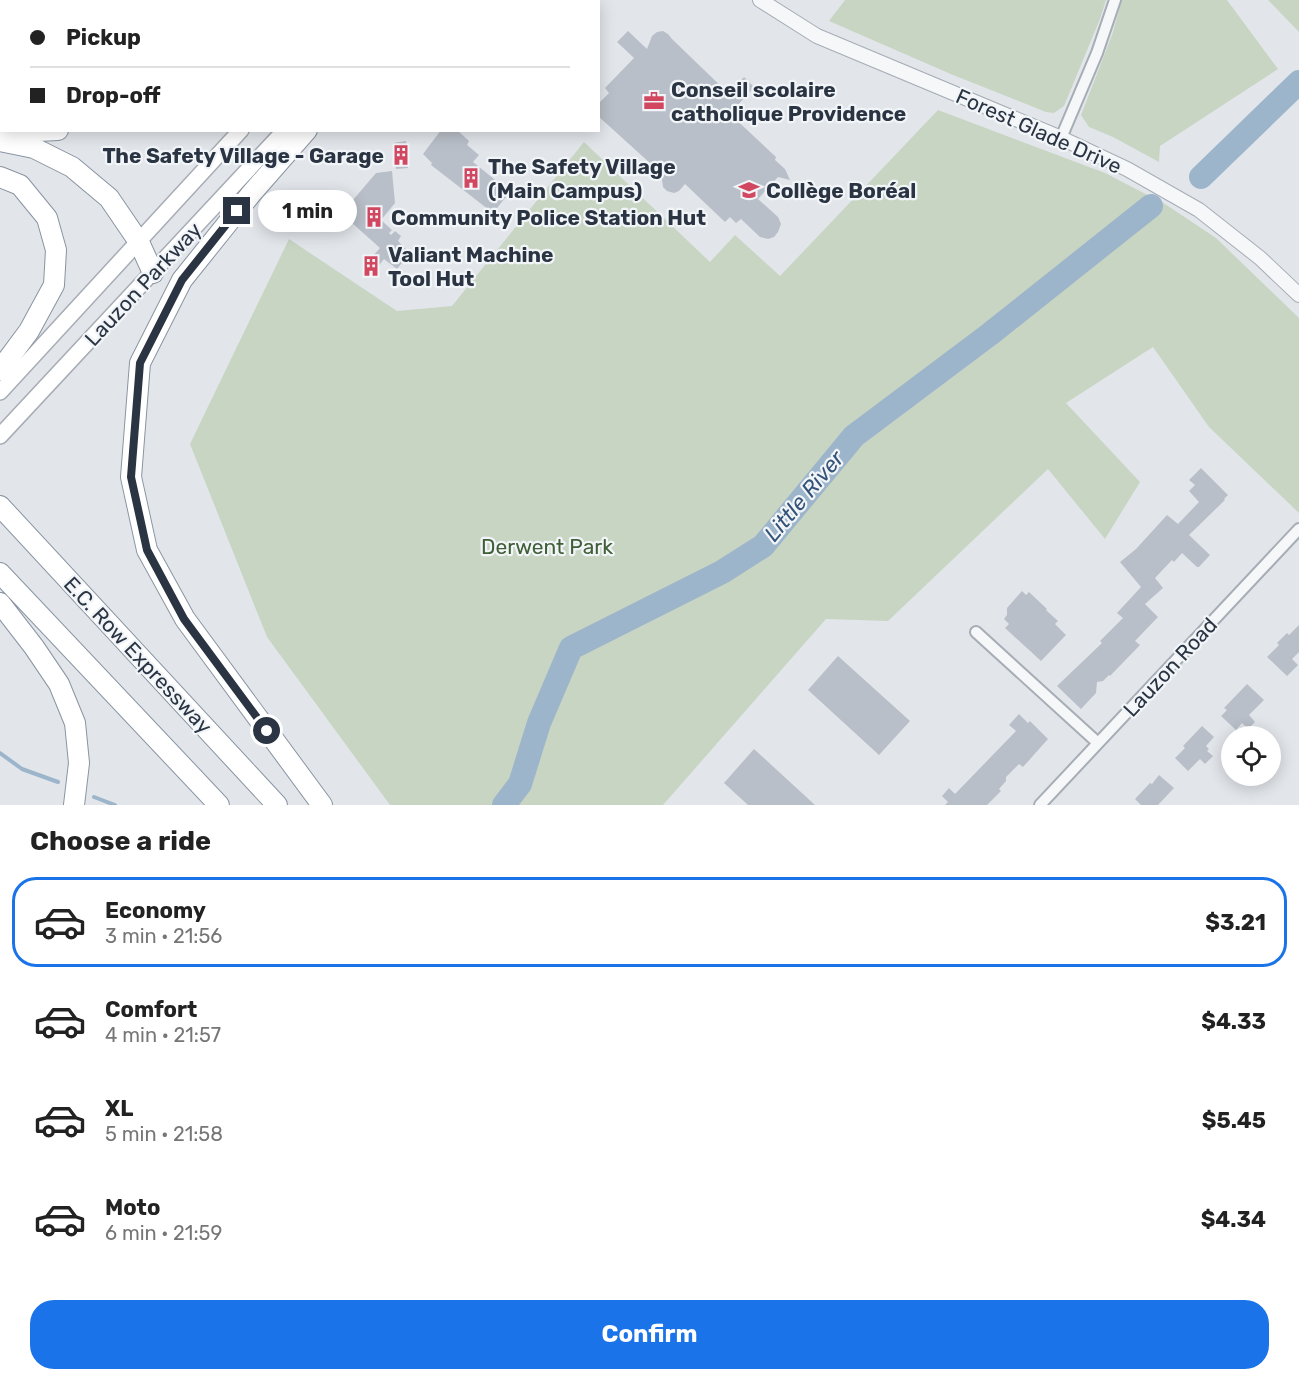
<!DOCTYPE html>
<meta charset="utf-8">
<style>
:root{--surface:#fff;--page:#f6f6f6;--text:#222;--muted:#767676;--line:#e0e0e0;--accent:#1a73e8}
body{margin:0;font-family:Rubik,sans-serif;background:var(--page);color:var(--text);height:100vh;display:flex;flex-direction:column;font-size:22px;white-space:nowrap}
*{box-sizing:border-box;margin:0}
p{font-size:20px;color:var(--muted)}
.icon{flex:none;width:33px;height:33px;fill:none;stroke:currentColor;stroke-width:2;stroke-linecap:round;stroke-linejoin:round}
.map{position:relative;height:805px;overflow:hidden}
.details{display:flex;flex-direction:column;background:var(--surface);flex:1}
.details>*{flex:none}
.guide{position:absolute;left:0px;top:0px;width:600px;height:132px;box-shadow:0 3px 15px #0003;display:grid;align-content:center;height:132px;padding:0 30px;background:var(--surface)}
.buttons{position:absolute;left:1221px;top:726px;display:grid;gap:12px}
.buttons a{display:grid;place-items:center;width:60px;height:60px;border-radius:50%;background:var(--surface);box-shadow:0 3px 15px #0003;font-size:30px}
.end{position:absolute;width:27px;height:27px;margin:-14px;border:8px solid #2a3443;background:#fff;box-shadow:0 0 0 3px #fff}
.from{border-radius:50%}
.bubble{position:absolute;height:42px;border-radius:21px;background:var(--surface);box-shadow:0 3px 15px #0003;font-size:20px;font-weight:700;line-height:42px;text-align:center}
.guide b{display:flex;align-items:center;gap:21px;height:57px;font-size:22px}
.guide b+b{border-top:2px solid var(--line)}
.guide i{width:15px;height:15px;background:var(--text)}
ul{padding:0;list-style:none}
li{display:flex;align-items:center;gap:18px;height:90px;margin:0 12px 9px;padding:0 18px;border:3px solid transparent;border-radius:24px}
li div{flex:1}
li b{display:block;font-size:22px}
li em{font-style:normal;font-weight:700}
li.current{border-color:var(--accent)}
li>.icon{width:54px;height:54px;stroke-width:1.5}
h2{padding:0 30px;font-size:27px;line-height:72px}
.button{display:flex;gap:12px;margin-top:auto;padding:12px 30px}
.button a{flex:1;height:69px;border-radius:24px;background:var(--accent);color:#fff;font-size:24px;font-weight:700;line-height:69px;text-align:center}
.map>svg:first-child{display:block}
.green{fill:#c8d5c3}
.lines{fill:none;stroke-linecap:round;stroke-linejoin:round}
.stream{stroke:#9db5cb;stroke-width:4}
.river{stroke:#9db5cb;stroke-width:24}
.building{fill:#b9bfc8}
.minor-casing{stroke:#a7adb5;stroke-width:14}
.tertiary-casing{stroke:#a7adb5;stroke-width:16}
.secondary-casing{stroke:#a7adb5;stroke-width:18}
.motorway-casing{stroke:#8994a2;stroke-width:22}
.minor{stroke:#f5f7f9;stroke-width:10}
.tertiary{stroke:#f5f7f9;stroke-width:14}
.secondary{stroke:#fff;stroke-width:15}
.motorway{stroke:#fff;stroke-width:20}
.route{stroke:#2a3443;stroke-width:8}
.labels{text-anchor:middle;dominant-baseline:central;stroke-width:4.5;stroke-linejoin:round;paint-order:stroke}
.poi-label{font-size:21px;font-weight:bold;fill:#2a3443;stroke:#f2f5f8;text-anchor:start}
.street-label{font-size:21px;fill:#2a3443;stroke:#f2f5f8}
.park-label{font-size:21px;fill:#405f37;stroke:#f2f5f8}
.water-label{font-size:22px;font-style:italic;fill:#335478;stroke:#f2f5f8}
</style>
<div class="map">
<svg width="1299" height="805" viewBox="0 0 1299 805">
<rect width="100%" height="100%" fill="#e2e6eb"/>
<path class="green" d="M845,0H1106L1100,19L1064,106L1054,113L1046,112L953,75L829,21Z
M1122,0H1227L1278,69L1160,146L1159,162L1113,137L1089,127L1081,115L1112,35Z
M1268,0H1299V32Z
M938,110L1105,173L1165,204L1216,238L1299,318V513L1209,427L1153,347L1066,403L1140,482L1105,539L1048,469L888,621L826,619L663,805H390L267,637L190,444L289,239L397,311L452,306L584,142L710,262L735,235L780,276Z"/>
<g class="lines">
<path class="stream" d="M0,753L22,769L58,782
M94,797L115,805"/>
<path class="river" d="M1201,177L1299,82
M504,805L520,784L539,723L571,648L722,572L763,546L854,436L990,334L1151,206"/>
</g>
<path class="building" d="M628,31L647,49L652,36L657,32L663,31L668,34L672,39L729,94L744,77L754,87L730,114L776,157L775,160L785,169L790,180L778,177L758,199L778,217L781,224L778,232L774,237L768,239L760,237L741,219L736,223L730,217L725,222L685,184L679,191L674,193L667,191L663,187L661,173L598,116V104L609,93L605,88L634,58L617,42Z
M441,130H457L469,141L467,145L479,155L473,162L510,192L493,213L431,165L432,163L423,154Z
M406,141L408,168L396,169L393,143Z
M392,171L395,203L381,220L392,230L389,233L391,235L395,231L401,236L398,241L410,253L397,269L384,259L373,273L364,266L380,248L342,214L348,208L347,207L376,173Z
M1201,468L1228,495L1224,499L1225,500L1189,535L1210,555L1199,567H1197L1182,553L1174,562L1172,560L1155,578L1163,588L1145,604L1158,617L1135,641L1140,645L1110,676L1109,675L1103,681L1097,682L1096,693L1081,709L1057,686L1102,643L1100,641L1123,618L1117,613L1141,587L1120,562L1136,549L1167,515L1178,524L1199,502L1189,491L1195,485L1189,480Z
M1022,591L1026,595L1029,592L1047,609L1046,610L1058,621L1055,624L1066,635L1041,661L1005,628L1009,624L1004,619L1007,615V608Z
M1299,625V652L1292,659L1298,665L1287,676L1267,657L1279,645L1277,643L1287,633L1289,635Z
M838,656L910,721L879,755L808,690Z
M1247,684L1264,700L1249,715L1255,722L1248,729L1242,723L1236,730L1221,716L1227,710L1224,708Z
M1019,714L1028,723L1030,721L1048,739L1023,767L1019,764L1006,777V781L999,789L1001,791L987,805H945L948,802L942,796L949,788L955,794L1016,731L1009,725Z
M1202,726L1214,737L1206,746L1209,749L1207,751L1213,756L1205,764L1200,759L1188,771L1175,758L1185,748L1183,746Z
M754,749L815,805H748L724,783Z
M1159,775L1174,788L1158,805H1141L1135,799L1150,783L1152,784Z"/>
<g class="lines">
<g class="minor-casing">
<path id="minor" d="M1061,138L1097,53L1115,0
M976,632L1098,743
M1040,805L1299,529"/>
</g>
<g class="tertiary-casing">
<path id="tertiary" d="M760,0L817,36L1061,138L1127,169L1199,210L1260,258L1299,295
M119,2L120,0
M0,44H2"/>
</g>
<g class="secondary-casing">
<path id="secondary" d="M361,2L362,0
M404,2L405,0
M0,392L241,130
M0,436L285,130"/>
</g>
<g class="motorway-casing">
<path id="motorway" d="M344,2L345,0
M307,130L251,194L182,280L140,363L131,477L147,550L185,619L322,805
M0,133L58,130
M0,141L34,148L72,167L109,198L139,242L153,273
M0,177L20,185L47,218L56,250L54,285L29,331L0,370
M0,506L277,805
M0,573L219,805
M0,603L34,647L59,684L75,723L79,763L74,805"/>
</g>
<use href="#minor" class="minor"/>
<use href="#tertiary" class="tertiary"/>
<use href="#secondary" class="secondary"/>
<use href="#motorway" class="motorway"/>
</g>
<g class="lines">
<path class="route" d="M237,211L182,280L140,363L131,477L147,550L184,619L267,731"/>
</g>
<defs>
<g id="office-bare" transform="scale(1.62)"><path d="M-6-3h4V-5.5h4V-3h4V5H-6ZM-1-4.5V-3h2v-1.5ZM-6 0V1H6V0Z" fill="#d14760" stroke="#f2f5f8" stroke-width="2.5" paint-order="stroke"/></g>
<g id="building-bare" transform="scale(1.62)"><path d="M-4-6H4V6H1V3H-1V6H-4ZM-2.5-4.3h1.7v1.8h-1.7ZM.8-4.3h1.7v1.8H.8ZM-2.5-1h1.7V.8h-1.7ZM.8-1h1.7V.8H.8Z" fill="#d14760" stroke="#f2f5f8" stroke-width="2.5" paint-order="stroke"/></g>
<g id="university-bare" transform="scale(1.62)"><path d="M0-5L7-2L0 1L-7-2ZM-4 1L0 2.5L4 1V4Q0 6-4 4Z" fill="#d14760" stroke="#f2f5f8" stroke-width="2.5" paint-order="stroke"/></g>
</defs>
<g fill-rule="evenodd">
<use href="#office-bare" x="654" y="101"/>
<use href="#building-bare" x="401" y="155"/>
<use href="#building-bare" x="471" y="178"/>
<use href="#university-bare" x="749" y="190"/>
<use href="#building-bare" x="374" y="217"/>
<use href="#building-bare" x="371" y="266"/>
</g>
<g class="labels">
<g class="poi-label">
<text x="671" y="89">Conseil scolaire<tspan x="671" dy="24">catholique Providence</tspan></text>
<text x="384" y="155" text-anchor="end">The Safety Village - Garage</text>
<text x="488" y="166">The Safety Village<tspan x="488" dy="24">(Main Campus)</tspan></text>
<text x="766" y="190">Collège Boréal</text>
<text x="391" y="217">Community Police Station Hut</text>
<text x="388" y="254">Valiant Machine<tspan x="388" dy="24">Tool Hut</tspan></text>
</g>
<g class="street-label">
<text transform="translate(1039 131) rotate(24)">Forest Glade Drive</text>
<text transform="translate(143 284) rotate(-47)">Lauzon Parkway</text>
<text transform="translate(138 655) rotate(47)">E.C. Row Expressway</text>
<text transform="translate(1170 667) rotate(-47)">Lauzon Road</text>
</g>
<g class="park-label">
<text x="547" y="546">Derwent Park</text>
</g>
<g class="water-label">
<text transform="translate(804 496) rotate(-50)">Little River</text>
</g>
</g>
</svg>
<div class="buttons">
<a><svg class="icon" aria-label="locate" viewBox="0 0 24 24"><circle cx="12" cy="12" r="6"/><path d="M12 2v4M12 18v4M2 12h4M18 12h4"/></svg></a>
</div>
<i class="end from" style="left:267px;top:731px"></i>
<i class="end" style="left:237px;top:211px"></i>
<div class="bubble" style="left:258px;top:190px;width:99px">1 min</div>
<div class="guide">
<b><i class="from"></i>Pickup</b>
<b><i></i>Drop-off</b>
</div>
</div>
<section class="details">
<h2>Choose a ride</h2>
<ul>
<li class="current"><svg class="icon" aria-label="car" viewBox="0 0 24 24"><path d="M5 17H2v-5l4-1 3-4h7l3 4 3 1v5h-3M9 17h6M6 11h13"/><circle cx="7" cy="17" r="2"/><circle cx="17" cy="17" r="2"/></svg><div><b>Economy</b><p>3 min · 21:56</p></div><em>$3.21</em></li>
<li><svg class="icon" aria-label="car" viewBox="0 0 24 24"><path d="M5 17H2v-5l4-1 3-4h7l3 4 3 1v5h-3M9 17h6M6 11h13"/><circle cx="7" cy="17" r="2"/><circle cx="17" cy="17" r="2"/></svg><div><b>Comfort</b><p>4 min · 21:57</p></div><em>$4.33</em></li>
<li><svg class="icon" aria-label="car" viewBox="0 0 24 24"><path d="M5 17H2v-5l4-1 3-4h7l3 4 3 1v5h-3M9 17h6M6 11h13"/><circle cx="7" cy="17" r="2"/><circle cx="17" cy="17" r="2"/></svg><div><b>XL</b><p>5 min · 21:58</p></div><em>$5.45</em></li>
<li><svg class="icon" aria-label="car" viewBox="0 0 24 24"><path d="M5 17H2v-5l4-1 3-4h7l3 4 3 1v5h-3M9 17h6M6 11h13"/><circle cx="7" cy="17" r="2"/><circle cx="17" cy="17" r="2"/></svg><div><b>Moto</b><p>6 min · 21:59</p></div><em>$4.34</em></li>
</ul>
<div class="button"><a>Confirm</a></div>
</section>
